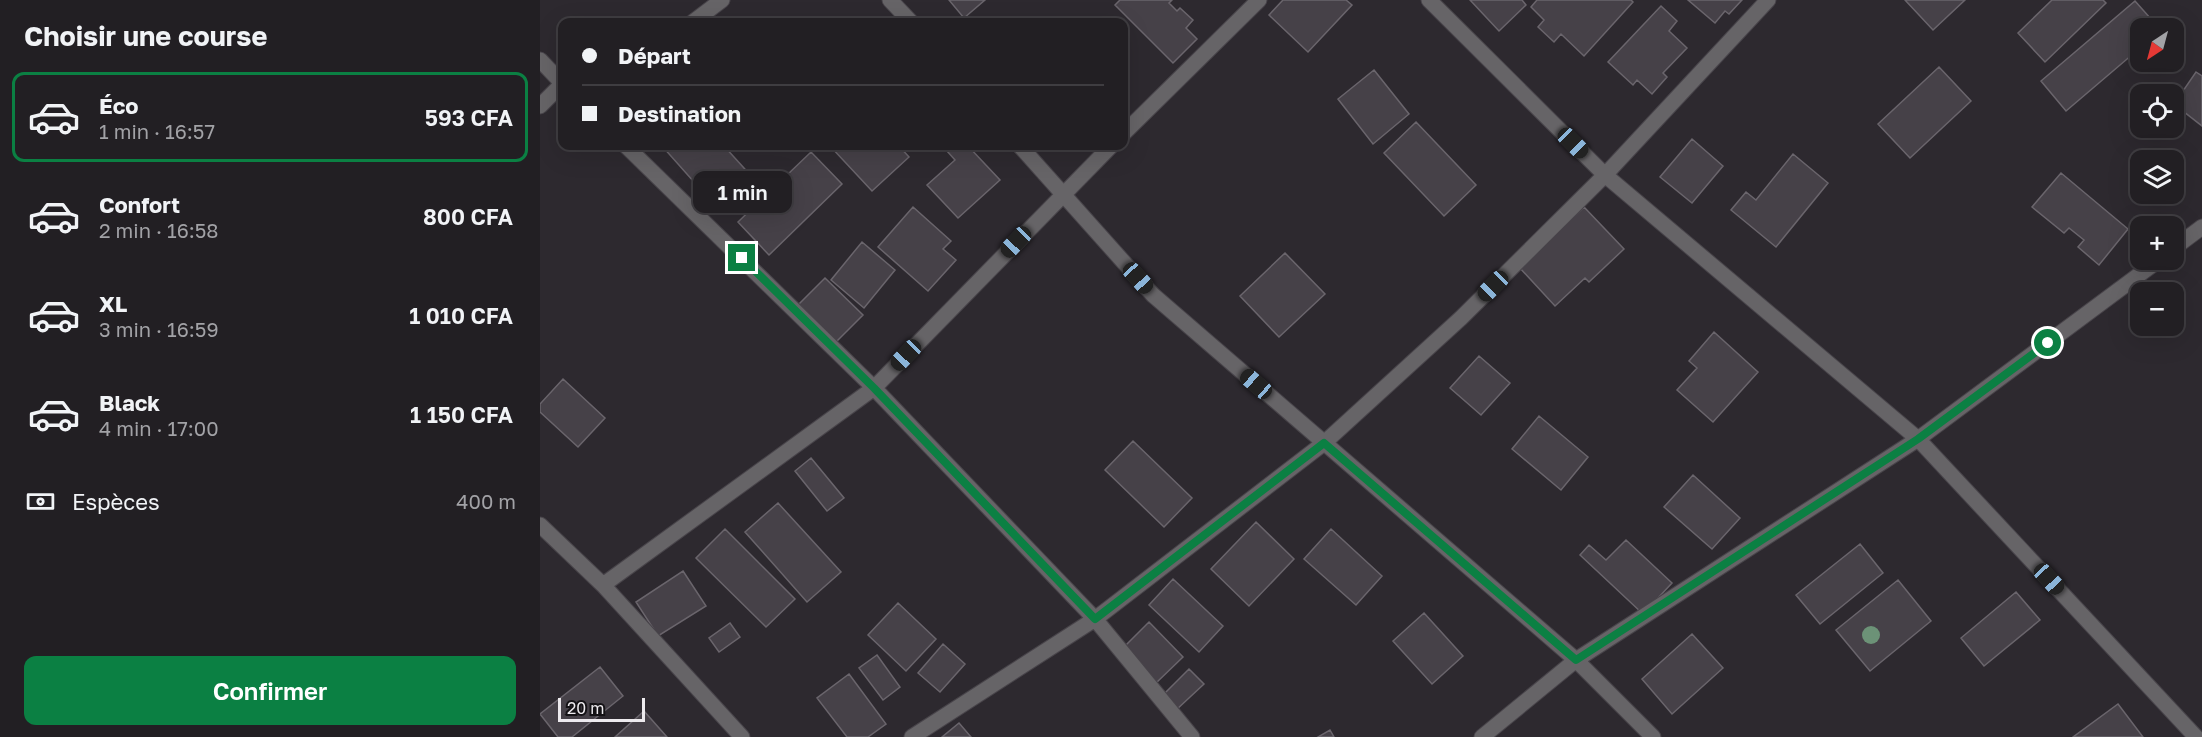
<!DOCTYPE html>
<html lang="fr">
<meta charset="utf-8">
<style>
:root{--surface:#221f23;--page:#2e2c30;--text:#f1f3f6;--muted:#a2a2a6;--line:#3f3d41;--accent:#0b8043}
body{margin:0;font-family:"Golos Text",sans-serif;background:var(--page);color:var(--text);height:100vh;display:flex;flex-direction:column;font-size:22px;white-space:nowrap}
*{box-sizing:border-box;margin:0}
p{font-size:20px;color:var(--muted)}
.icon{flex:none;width:33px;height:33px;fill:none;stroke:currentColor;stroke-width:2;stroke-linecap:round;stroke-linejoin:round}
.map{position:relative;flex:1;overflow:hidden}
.side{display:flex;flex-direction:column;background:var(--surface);width:540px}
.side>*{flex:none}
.guide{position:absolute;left:18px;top:18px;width:570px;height:132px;border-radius:12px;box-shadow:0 6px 24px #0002,0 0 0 2px var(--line);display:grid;align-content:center;height:132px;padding:0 24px;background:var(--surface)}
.needle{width:39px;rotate:216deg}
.fabs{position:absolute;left:1590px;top:18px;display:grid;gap:12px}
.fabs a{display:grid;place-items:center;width:54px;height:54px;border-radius:12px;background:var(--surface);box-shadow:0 6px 24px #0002,0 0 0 2px var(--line);font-size:30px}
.scale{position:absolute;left:18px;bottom:15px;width:87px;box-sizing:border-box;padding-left:6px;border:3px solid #edeaee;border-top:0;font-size:16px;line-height:21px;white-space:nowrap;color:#edeaee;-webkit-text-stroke:4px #141215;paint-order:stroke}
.end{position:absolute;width:27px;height:27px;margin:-14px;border:8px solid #0b8043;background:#fff;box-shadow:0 0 0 3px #fff}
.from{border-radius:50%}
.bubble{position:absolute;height:42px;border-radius:12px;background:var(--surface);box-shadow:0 6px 24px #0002,0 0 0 2px var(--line);font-size:20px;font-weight:600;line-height:42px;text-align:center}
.car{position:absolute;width:18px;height:36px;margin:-18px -9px;border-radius:8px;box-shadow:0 0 4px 2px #0007;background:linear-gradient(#222 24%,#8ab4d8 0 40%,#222 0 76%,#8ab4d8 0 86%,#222 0)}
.guide b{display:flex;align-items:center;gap:21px;height:57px;font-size:22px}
.guide b+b{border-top:2px solid var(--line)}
.guide i{width:15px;height:15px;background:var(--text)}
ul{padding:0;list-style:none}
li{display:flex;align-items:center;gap:18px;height:90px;margin:0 12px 9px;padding:0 12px;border:3px solid transparent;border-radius:12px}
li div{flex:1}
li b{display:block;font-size:22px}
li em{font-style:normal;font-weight:600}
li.selected{border-color:var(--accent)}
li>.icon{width:54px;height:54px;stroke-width:1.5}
h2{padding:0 24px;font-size:27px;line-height:72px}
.pay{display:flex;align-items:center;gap:15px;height:66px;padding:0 24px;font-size:22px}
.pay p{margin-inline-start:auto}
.action{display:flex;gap:12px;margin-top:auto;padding:12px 24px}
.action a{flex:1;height:69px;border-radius:12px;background:var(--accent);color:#fff;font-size:24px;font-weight:600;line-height:69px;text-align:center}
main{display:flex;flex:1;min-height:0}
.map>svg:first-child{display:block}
.building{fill:#464148;stroke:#6a656c;stroke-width:1.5}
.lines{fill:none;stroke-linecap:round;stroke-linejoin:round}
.minor-casing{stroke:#48444a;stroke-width:17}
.minor{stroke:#666467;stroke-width:15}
.tree{fill:#6c9277}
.route{stroke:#0b8043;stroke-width:8}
</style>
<main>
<section class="side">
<h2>Choisir une course</h2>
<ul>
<li class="selected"><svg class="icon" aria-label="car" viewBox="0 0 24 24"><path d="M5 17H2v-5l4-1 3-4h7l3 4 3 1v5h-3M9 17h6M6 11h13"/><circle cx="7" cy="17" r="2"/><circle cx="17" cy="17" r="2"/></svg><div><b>Éco</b><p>1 min · 16:57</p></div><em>593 CFA</em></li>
<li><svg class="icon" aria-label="car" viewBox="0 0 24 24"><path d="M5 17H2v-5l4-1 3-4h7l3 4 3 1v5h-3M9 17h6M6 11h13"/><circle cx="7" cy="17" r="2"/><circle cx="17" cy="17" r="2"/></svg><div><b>Confort</b><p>2 min · 16:58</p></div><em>800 CFA</em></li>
<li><svg class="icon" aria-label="car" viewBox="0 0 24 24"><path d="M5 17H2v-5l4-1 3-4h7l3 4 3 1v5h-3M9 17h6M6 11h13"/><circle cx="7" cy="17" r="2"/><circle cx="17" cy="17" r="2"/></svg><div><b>XL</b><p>3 min · 16:59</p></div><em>1 010 CFA</em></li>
<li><svg class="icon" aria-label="car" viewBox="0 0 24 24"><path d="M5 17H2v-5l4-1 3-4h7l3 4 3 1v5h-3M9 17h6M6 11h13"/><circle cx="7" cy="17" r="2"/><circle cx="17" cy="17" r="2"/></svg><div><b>Black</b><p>4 min · 17:00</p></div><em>1 150 CFA</em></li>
</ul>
<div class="pay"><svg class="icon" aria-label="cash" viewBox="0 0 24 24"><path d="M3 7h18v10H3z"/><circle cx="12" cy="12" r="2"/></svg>Espèces<p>400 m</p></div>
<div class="action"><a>Confirmer</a></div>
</section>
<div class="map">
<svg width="1662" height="737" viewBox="0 0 1662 737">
<rect width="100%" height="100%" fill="#2d292f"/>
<path class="building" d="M409,0H445L424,18Z
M580,0H632L629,3L637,11L640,8L653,20L646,28L657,39L633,63L575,5Z
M743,0H806L812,5L768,52L729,15Z
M930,0H982L986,5L959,31Z
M997,0H1091L1093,2L1044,56L1021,34L1014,42L998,27L1004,20L991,7Z
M1148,0H1202L1189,14L1185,11L1175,23Z
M1365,0H1425L1393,30Z
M1512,0H1563L1566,3L1505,62L1478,33Z
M1595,1L1619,28H1600V48L1526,111L1501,81Z
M1121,6L1137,21L1129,31L1147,48L1123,73L1127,77L1112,94L1097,80L1093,85L1068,62Z
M1399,67L1431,101L1370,158L1338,124Z
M834,70L869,114L833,144L798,99Z
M1656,72L1662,76V126L1634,104Z
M876,122L936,185L904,216L844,153Z
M1152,139L1183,166L1152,203L1120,177Z
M122,146H184L213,178L178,209Z
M290,146H359L369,157L332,191Z
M413,146H428L460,180L418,218L387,185L415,160L407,151Z
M271,152L302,184L229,255L198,222Z
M1253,154L1288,183L1236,247L1191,210L1206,192L1216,200Z
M1521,173L1588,229L1559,265L1538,247L1544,240L1529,228L1524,233L1492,207Z
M373,207L411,241L403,249L416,260L388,291L338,247Z
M1044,207L1084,249L1049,282L1045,278L1015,306L979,267Z
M322,242L355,270L324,308L291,280Z
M745,253L785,294L739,337L700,296Z
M285,278L323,315L293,345L255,308Z
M1174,332L1218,372L1173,422L1137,390L1157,368L1149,361Z
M939,356L970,383L941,415L910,388Z
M23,379L65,418L38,447L0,412V404Z
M999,416L1048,457L1021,490L972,449Z
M593,441L652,498L624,527L565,470Z
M271,458L304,498L287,511L255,471Z
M1153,475L1200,518L1172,549L1124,507Z
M238,503L301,572L267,602L205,532Z
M716,522L754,559L709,606L671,569Z
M185,529L255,599L226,627L156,558Z
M791,529L842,576L816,605L764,559Z
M1086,540L1132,583L1103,614L1040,555L1049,545L1066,560Z
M1320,544L1343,573L1280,624L1256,595Z
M143,571L166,606L118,636L96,602Z
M633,579L683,626L659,652L609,605Z
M1358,580L1391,621L1330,671L1296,630Z
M1476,592L1500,620L1444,666L1421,638Z
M358,603L396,639L366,671L328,635Z
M884,613L923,656L892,684L853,641Z
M609,622L643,657L616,683L582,649Z
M190,623L200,637L179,652L169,638Z
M1152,634L1183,668L1132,714L1102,679Z
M403,644L425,664L400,692L378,673Z
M337,655L360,687L343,700L319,668Z
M60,667L83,696L32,737H18L0,714Z
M649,669L664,684L635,711L621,697Z
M309,674L346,724L328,737H307L277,698Z
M1578,704L1603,737H1533Z
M104,711L127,737H75Z
M419,723L431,737H402Z
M790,730L794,737H778Z"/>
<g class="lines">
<g class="minor-casing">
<path id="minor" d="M350,0L371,22
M889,0L1065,175L1378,439L1656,737
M153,22L182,0
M0,60L22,83
M0,106L22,84
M584,133L719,0
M86,146L334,388L571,146
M480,146L613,295L1036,660L1113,737
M1634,248L1662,227
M0,525L63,585L202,737
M63,585L334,388L555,619L652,737
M372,737L555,619L784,443L921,318L1065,175L1228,0
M942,737L1036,660L1378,439L1619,260"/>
</g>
<use href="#minor" class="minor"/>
</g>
<circle class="tree" cx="1331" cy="635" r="9"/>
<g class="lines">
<path class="route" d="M202,258L334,388L555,619L784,443L1036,660L1378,439L1508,343"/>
</g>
</svg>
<div class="fabs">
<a><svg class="needle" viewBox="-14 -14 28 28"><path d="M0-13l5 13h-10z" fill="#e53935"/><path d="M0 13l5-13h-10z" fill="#a2a2a6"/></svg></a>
<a><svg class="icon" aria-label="locate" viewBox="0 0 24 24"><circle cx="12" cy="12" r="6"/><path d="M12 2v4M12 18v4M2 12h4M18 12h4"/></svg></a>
<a><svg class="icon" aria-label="layers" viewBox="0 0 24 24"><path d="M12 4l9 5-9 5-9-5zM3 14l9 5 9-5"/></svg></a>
<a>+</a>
<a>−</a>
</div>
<div class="scale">20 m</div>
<i class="end from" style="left:1508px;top:343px"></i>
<i class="end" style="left:202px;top:258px"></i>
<div class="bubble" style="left:153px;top:171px;width:99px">1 min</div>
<i class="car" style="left:1033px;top:143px;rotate:135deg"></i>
<i class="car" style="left:476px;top:242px;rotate:224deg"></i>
<i class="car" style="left:598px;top:278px;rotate:138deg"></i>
<i class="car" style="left:953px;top:286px;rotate:225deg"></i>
<i class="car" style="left:366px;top:355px;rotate:224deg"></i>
<i class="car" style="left:716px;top:384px;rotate:311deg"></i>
<i class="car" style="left:1509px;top:579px;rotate:137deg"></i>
<div class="guide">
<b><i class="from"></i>Départ</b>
<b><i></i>Destination</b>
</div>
</div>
</main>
